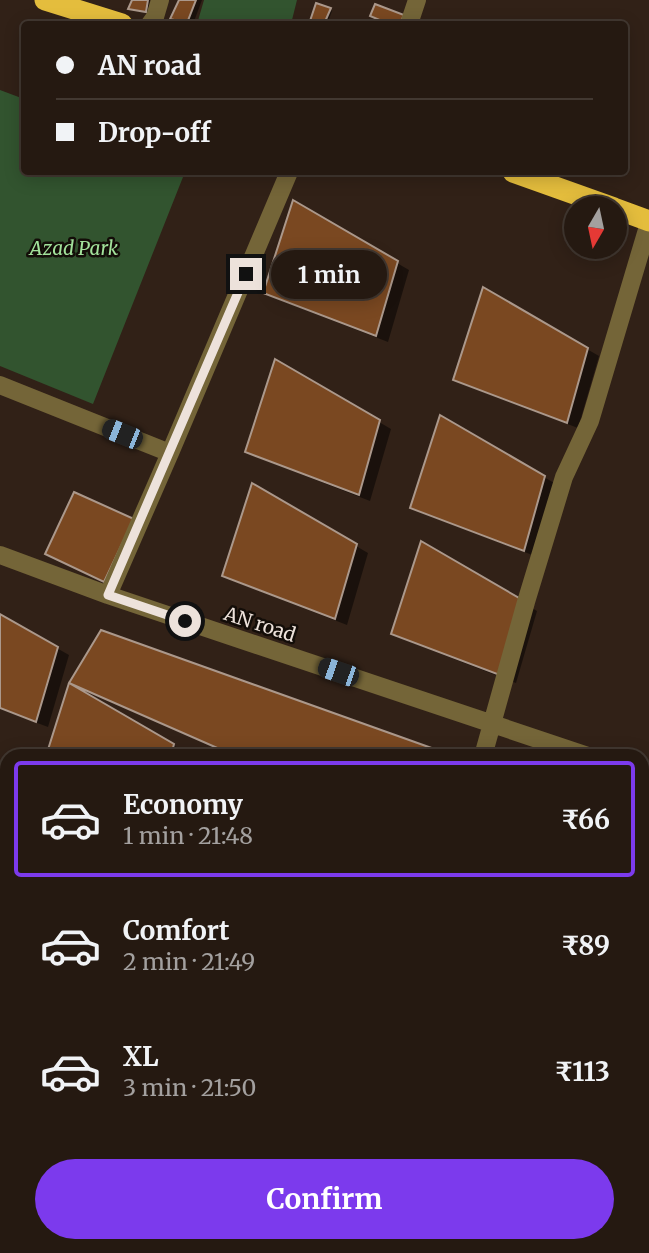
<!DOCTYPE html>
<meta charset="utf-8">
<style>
:root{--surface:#251911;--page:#31261f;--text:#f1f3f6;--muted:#a3a09f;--line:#423831;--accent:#7c3aed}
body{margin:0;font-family:Merriweather,serif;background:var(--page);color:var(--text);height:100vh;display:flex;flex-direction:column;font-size:26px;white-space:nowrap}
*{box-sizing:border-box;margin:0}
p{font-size:23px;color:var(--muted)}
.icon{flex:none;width:38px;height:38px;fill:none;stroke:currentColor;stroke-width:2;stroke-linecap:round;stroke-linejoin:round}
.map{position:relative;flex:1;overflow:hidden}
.panel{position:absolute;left:0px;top:749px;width:649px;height:504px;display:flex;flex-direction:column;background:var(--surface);border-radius:21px 21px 0 0;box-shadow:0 4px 18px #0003,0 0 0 2px var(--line)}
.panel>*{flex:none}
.top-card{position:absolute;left:21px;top:21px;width:607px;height:154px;border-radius:7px;box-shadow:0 4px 18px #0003,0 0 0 2px var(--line);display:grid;align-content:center;height:154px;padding:0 35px;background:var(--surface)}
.needle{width:46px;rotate:189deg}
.controls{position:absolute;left:564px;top:196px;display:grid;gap:14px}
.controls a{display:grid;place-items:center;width:63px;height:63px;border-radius:50%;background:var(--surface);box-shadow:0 4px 18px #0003,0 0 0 2px var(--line);font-size:35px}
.end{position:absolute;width:32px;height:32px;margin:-16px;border:9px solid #ede2db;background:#111;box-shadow:0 0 0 4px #111}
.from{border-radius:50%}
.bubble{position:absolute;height:49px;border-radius:24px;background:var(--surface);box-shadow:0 4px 18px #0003,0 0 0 2px var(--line);font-size:23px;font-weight:700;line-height:49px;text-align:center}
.car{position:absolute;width:21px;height:42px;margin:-21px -10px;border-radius:9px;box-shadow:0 0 5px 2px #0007;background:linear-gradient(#222 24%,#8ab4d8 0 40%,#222 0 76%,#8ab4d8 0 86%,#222 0)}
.top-card b{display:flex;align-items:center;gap:24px;height:66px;font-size:26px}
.top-card b+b{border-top:2px solid var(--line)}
.top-card i{width:18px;height:18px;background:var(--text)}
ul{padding:12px 0 0;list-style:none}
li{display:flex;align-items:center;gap:21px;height:116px;margin:0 14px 10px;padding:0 21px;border:4px solid transparent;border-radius:7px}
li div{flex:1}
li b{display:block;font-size:26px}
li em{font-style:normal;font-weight:700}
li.selected{border-color:var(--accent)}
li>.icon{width:63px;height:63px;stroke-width:1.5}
.primary-button{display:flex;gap:14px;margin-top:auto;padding:14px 35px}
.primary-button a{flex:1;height:80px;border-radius:42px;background:var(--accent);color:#fff;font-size:28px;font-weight:700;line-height:80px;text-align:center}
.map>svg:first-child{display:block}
.green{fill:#32542f}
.shadow{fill:#0007}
.building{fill:#7a4821;stroke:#ab988b;stroke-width:2}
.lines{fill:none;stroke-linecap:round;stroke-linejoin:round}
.minor{stroke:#746538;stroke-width:18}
.highway{stroke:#e4bd3d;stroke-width:21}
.route{stroke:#ede2db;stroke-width:9}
.labels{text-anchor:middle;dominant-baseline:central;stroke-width:5;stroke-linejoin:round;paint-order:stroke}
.park-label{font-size:19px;font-style:italic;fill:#a2e29b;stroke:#130d08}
.street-label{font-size:19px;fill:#ede2db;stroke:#130d08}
</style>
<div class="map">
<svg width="649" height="1253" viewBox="0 0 649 1253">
<rect width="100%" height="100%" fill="#312117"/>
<path class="green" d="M204,0H297L291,24H197Z
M0,90L24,99V172H185L93,404L0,366Z"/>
<path class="shadow" d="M134,0H150L148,12L133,9Z
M181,0H202L193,24L178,22L172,19Z
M330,9L332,11L327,24H314L311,23Z
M294,203L409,270L388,342L277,299L265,293Z
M484,290L599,356L578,428L467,386L455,379Z
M276,362L391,429L370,501L259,458L247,451Z
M441,418L556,484L535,556L424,514L412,507Z
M253,486L368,553L347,625L236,582L224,575Z
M422,544L537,611L516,683L405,640L393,633Z
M0,616L69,655L48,727L0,709Z
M102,632L449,756H221L223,751L83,689L82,692L185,752L184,756H47L71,684Z
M0,791L7,795V908L0,905Z
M642,820L646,822L642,836Z"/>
<path class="building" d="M132,0H148L146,12L128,9Z
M179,0H196L187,23L170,19Z
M316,3L331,8L324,24H309Z
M375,4L404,15L400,24H389L370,16Z
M293,200L398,261L376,336L263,293Z
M483,287L588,348L567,423L453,380Z
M275,359L380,420L359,495L245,452Z
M440,415L545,476L524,551L410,508Z
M252,483L357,544L335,619L222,576Z
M74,492L134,519L104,582L45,554Z
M421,541L526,602L505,677L391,634Z
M0,614L58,647L36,722L0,708Z
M101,630L454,756H219L222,750L69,683Z
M69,683L174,744L171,756H46Z
M0,789L7,793V812L0,828Z
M7,832V907L0,904V854Z
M642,1131L649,1135V1238L642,1236Z"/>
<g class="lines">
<path class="minor" d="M150,24L155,17L160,0
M409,24L417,0
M0,385L170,453L289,172
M0,555L108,595L588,756
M108,595L170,453
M483,756L526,602L564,477L590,421L649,223
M642,775L649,777
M0,980L7,983
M588,1246L604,1253
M168,1253L171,1246
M363,1253L366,1246"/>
<path class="highway" d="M45,0L122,24
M513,172L614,208
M614,208L649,221"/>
</g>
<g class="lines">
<path class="route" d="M185,621L108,595L246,274"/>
</g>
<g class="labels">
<g class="park-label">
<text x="74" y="248">Azad Park</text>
</g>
<g class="street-label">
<text transform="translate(260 624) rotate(18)">AN road</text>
</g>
</g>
</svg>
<div class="controls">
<a><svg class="needle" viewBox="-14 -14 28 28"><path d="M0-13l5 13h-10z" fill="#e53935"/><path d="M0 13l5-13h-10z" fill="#a3a09f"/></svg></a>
</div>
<i class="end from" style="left:185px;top:621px"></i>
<i class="end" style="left:246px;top:274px"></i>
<div class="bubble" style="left:271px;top:250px;width:116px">1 min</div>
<i class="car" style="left:122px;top:434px;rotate:292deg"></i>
<i class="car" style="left:338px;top:672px;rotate:289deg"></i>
<div class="top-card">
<b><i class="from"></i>AN road</b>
<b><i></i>Drop-off</b>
</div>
<section class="panel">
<ul>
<li class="selected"><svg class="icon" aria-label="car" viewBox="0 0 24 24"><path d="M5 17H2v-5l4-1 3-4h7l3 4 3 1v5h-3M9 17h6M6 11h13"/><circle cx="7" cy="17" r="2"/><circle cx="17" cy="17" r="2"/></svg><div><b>Economy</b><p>1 min · 21:48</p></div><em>₹66</em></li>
<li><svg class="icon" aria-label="car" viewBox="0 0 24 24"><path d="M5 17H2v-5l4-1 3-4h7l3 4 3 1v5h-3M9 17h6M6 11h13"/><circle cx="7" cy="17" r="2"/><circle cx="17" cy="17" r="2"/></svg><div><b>Comfort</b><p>2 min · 21:49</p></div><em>₹89</em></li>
<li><svg class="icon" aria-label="car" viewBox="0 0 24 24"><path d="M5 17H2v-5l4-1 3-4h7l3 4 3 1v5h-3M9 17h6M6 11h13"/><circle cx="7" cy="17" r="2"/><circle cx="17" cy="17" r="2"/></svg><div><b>XL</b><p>3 min · 21:50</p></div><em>₹113</em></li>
</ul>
<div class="primary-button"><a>Confirm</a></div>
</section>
</div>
